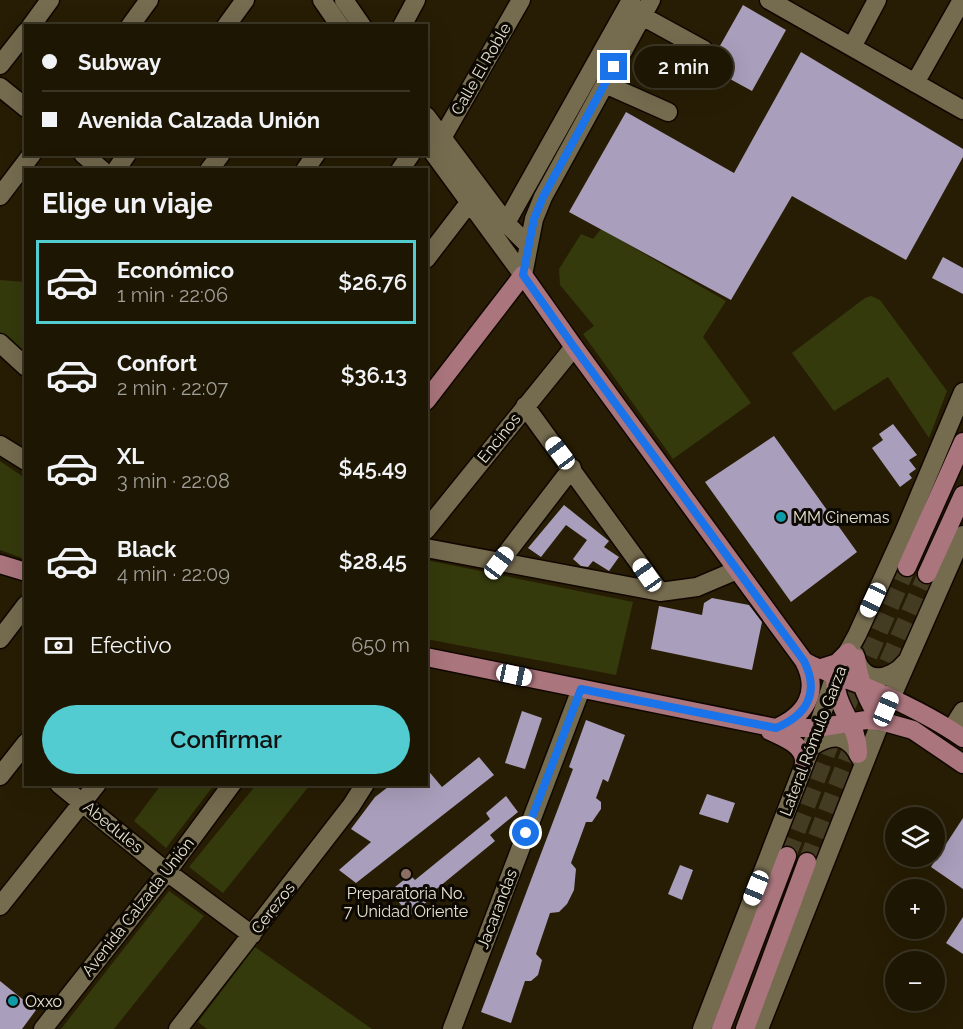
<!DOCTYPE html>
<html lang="es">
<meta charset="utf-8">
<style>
:root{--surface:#1d1603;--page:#2a2312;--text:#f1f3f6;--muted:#a09f9a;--line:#3b3525;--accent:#52ccd0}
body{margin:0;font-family:Raleway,sans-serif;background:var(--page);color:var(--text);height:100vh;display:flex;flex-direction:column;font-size:22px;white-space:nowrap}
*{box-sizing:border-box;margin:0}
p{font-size:20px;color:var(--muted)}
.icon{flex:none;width:33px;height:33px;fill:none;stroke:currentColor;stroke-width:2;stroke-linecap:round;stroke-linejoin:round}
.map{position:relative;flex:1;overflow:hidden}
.details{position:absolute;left:24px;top:168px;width:404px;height:618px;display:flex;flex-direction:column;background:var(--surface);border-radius:0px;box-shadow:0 6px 24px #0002,0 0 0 2px var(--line)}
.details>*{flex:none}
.hud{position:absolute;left:24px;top:24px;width:404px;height:132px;border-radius:0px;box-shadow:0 6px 24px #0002,0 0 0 2px var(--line);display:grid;align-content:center;height:132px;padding:0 18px;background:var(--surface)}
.fabs{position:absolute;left:885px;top:807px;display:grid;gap:12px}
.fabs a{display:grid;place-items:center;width:60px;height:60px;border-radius:50%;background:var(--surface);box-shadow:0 6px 24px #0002,0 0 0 2px var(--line);font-size:30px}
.end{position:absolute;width:27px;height:27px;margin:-14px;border:8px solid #1a73e8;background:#fff;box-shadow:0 0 0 3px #fff}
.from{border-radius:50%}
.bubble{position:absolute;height:42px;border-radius:21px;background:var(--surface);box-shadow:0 6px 24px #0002,0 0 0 2px var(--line);font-size:20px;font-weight:600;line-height:42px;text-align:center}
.car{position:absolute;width:18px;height:36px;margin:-18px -9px;border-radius:8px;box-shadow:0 0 4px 2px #0007;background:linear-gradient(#fff 24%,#345 0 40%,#fff 0 76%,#345 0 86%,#fff 0)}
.hud b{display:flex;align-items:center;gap:21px;height:57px;font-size:22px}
.hud b+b{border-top:2px solid var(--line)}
.hud i{width:15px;height:15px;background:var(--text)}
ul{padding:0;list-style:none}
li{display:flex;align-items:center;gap:18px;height:84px;margin:0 12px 9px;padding:0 6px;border:3px solid transparent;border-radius:0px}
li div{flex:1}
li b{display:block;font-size:22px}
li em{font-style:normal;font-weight:600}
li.current{border-color:var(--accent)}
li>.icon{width:54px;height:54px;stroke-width:1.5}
h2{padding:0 18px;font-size:27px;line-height:72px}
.pay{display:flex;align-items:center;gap:15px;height:66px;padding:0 18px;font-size:22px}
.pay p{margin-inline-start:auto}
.primary-button{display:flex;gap:12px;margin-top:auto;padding:12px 18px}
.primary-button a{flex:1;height:69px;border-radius:36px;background:var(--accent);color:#111;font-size:24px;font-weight:600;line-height:69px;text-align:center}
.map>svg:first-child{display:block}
.green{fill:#343a0c}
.building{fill:#a99ebb}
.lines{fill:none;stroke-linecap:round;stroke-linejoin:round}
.major-tunnel{stroke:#443b23;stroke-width:18;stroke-dasharray:18 9;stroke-linecap:butt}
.minor-casing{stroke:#100700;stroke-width:21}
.major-casing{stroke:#100700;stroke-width:21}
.minor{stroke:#756b4f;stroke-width:18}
.major{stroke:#aa757d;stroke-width:18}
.route{stroke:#1a73e8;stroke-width:8}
.culture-dot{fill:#0f9aa8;stroke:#0c0802;stroke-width:2}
.education-dot{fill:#8d6e63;stroke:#0c0802;stroke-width:2}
.labels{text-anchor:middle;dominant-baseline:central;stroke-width:6;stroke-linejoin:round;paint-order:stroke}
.street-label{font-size:16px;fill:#e8e2d3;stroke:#0c0802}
.poi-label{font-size:16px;fill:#e8e2d3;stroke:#0c0802;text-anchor:start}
</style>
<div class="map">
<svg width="963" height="1029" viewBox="0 0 963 1029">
<rect width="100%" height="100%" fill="#271d04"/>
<path class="green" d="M601,229L726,301L703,337L751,403L673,459L583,334L594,326L560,285L559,269L581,234L593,239Z
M0,280L25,282V358L0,334Z
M871,296L880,300L947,391L929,438L888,377L834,411L792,353L865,298Z
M0,461L25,478V559L0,550Z
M426,560L633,602L616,675L426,639Z
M161,785H214L166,848L134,821Z
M256,785H310L223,893L189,867Z
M169,891L204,916L114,1029H61Z
M255,947L372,1029H207L198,1022Z"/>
<path class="building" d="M743,5L786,30L752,91L708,67Z
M801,52L963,149V157L906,260L792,196L731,300L569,212L626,112L734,173Z
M943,257L963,268V294L932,278Z
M893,424L917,455L909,460L916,469L909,474L912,478L900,487L872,448L883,440L879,434Z
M774,436L857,552L791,602L705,482Z
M564,505L609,541L604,547L619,557L609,571L593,561L588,567L581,566L573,559L587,540L566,525L541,557L528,548Z
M712,598L749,605L762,622L752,670L651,649L659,606L702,615L704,603Z
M522,711L542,718L525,769L505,763Z
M586,720L625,735L608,782L603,779L596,798L601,802V809L592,822H586L571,863L576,869L574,890L567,904L559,912L550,913L536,954L542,960L538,975L531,981H525L511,1023L481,1012L573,769L569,767Z
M479,757L494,775L356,883L339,870L371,842L351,829L375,797L392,784H426V768L442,787Z
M707,794L735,803L728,823L699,814Z
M506,796L518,812L490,835L495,841L428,896L430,899L410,916L390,891L410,875L415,880L490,819L486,813Z
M963,818V889L931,867Z
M680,865L693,870L682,900L668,894Z
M963,917V954L946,943Z
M0,981L36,1010L22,1029H0Z"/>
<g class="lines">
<path class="major-tunnel" d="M877,687L927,574
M787,856L828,749L907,567
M807,862L858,732"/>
<g class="minor-casing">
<path id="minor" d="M322,0L340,26
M344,0L362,26
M769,0L963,110
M642,16L704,50
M31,26L50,0
M130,26L149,0
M226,26L245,0
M402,26L416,0
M852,47L877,0
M0,65L26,32
M915,83L962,0
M605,84L668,112
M0,87L26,108
M426,116L506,223L528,245
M442,138L521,0
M426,143L523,275
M83,154L102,170
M116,170L127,154
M209,170L221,154
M305,170L316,154
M400,170L411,154
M0,196L32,154
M506,223L631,0
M426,259L469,203
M523,275L534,219L543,197L651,0
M0,343L26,367
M525,406L660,592
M0,445L26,461
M426,530L574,347
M426,548L660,592L697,587L737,570
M499,563L572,468
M0,639L26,605
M855,655C862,685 890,682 906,662
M951,730L963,711
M811,747C833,732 849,734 861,759
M0,776L26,743
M59,784L167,872L252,935
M0,906L97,784
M43,1029L167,872L232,784
M178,1029L351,806L365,784
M452,1029L581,689
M702,1029L811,747L835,675L857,635L904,532L963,392
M759,1029L881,721L963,535"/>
</g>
<g class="major-casing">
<path id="major" d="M426,401L523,275L574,347L804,661C820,692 806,715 776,728
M0,564L26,572
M907,567L963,442
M927,574L963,495
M426,657L776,728H817L866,720L881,721L913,730L963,764
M856,658C859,682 867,701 881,721
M804,661C823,672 844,678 864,686C899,701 931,716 963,738
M818,669L837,663L848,652
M835,675C834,709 859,723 858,754
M770,731C784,738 806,745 804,764
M721,1029L787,856
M745,1029L807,862"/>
</g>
<use href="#minor" class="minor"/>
<use href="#major" class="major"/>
</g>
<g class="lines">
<path class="route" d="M526,833L581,689L776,728C807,715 820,693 804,661L574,347L523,275L534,219L543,197L614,67"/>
</g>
<g class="culture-dot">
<circle cx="781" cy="517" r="6"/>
<circle cx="13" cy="1001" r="6"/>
</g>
<circle class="education-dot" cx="406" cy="874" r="6"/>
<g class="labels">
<g class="street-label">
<text transform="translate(481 69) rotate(-60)">Calle El Roble</text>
<text transform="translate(499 438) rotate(-51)">Encinos</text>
<text transform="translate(813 741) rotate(-69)">Lateral Rómulo Garza</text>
<text transform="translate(113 827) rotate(39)">Abedules</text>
<text transform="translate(138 907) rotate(-52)">Avenida Calzada Unión</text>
<text transform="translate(273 908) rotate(-52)">Cerezos</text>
<text transform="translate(497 909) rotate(-69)">Jacarandas</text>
</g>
<g class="poi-label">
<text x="793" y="517">MM Cinemas</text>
<text x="406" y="893" text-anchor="middle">Preparatoria No.<tspan x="406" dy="18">7 Unidad Oriente</tspan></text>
<text x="25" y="1001">Oxxo</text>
</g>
</g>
</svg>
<div class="fabs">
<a><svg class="icon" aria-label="layers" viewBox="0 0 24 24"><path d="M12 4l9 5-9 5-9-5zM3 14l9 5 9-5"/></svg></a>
<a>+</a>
<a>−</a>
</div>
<i class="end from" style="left:526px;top:833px"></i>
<i class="end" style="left:614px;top:67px"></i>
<div class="bubble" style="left:634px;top:46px;width:99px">2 min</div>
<i class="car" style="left:560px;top:453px;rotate:323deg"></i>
<i class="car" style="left:499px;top:563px;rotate:37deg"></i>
<i class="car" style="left:647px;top:575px;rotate:325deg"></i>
<i class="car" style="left:873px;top:600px;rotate:205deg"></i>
<i class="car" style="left:514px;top:675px;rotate:102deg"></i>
<i class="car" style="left:886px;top:709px;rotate:23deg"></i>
<i class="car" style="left:756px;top:888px;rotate:202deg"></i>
<div class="hud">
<b><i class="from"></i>Subway</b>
<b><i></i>Avenida Calzada Unión</b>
</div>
<section class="details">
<h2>Elige un viaje</h2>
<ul>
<li class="current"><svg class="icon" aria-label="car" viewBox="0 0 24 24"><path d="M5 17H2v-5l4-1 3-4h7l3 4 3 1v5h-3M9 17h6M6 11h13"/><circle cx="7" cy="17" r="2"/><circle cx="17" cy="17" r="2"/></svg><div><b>Económico</b><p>1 min · 22:06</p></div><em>$26.76</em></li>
<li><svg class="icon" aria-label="car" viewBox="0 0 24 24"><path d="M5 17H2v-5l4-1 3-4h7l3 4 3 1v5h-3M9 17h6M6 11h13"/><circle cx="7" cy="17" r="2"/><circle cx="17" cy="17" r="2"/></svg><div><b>Confort</b><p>2 min · 22:07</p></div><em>$36.13</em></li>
<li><svg class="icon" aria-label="car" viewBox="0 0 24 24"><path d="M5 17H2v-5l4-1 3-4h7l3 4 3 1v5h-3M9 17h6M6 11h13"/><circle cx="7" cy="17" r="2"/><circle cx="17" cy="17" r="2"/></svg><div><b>XL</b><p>3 min · 22:08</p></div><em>$45.49</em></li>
<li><svg class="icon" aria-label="car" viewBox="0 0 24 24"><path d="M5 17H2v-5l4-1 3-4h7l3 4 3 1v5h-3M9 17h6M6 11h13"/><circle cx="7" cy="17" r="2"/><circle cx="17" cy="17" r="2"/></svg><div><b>Black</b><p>4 min · 22:09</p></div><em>$28.45</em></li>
</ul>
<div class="pay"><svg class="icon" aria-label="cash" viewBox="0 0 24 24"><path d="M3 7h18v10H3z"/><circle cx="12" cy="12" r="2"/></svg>Efectivo<p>650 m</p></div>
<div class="primary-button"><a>Confirmar</a></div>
</section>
</div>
